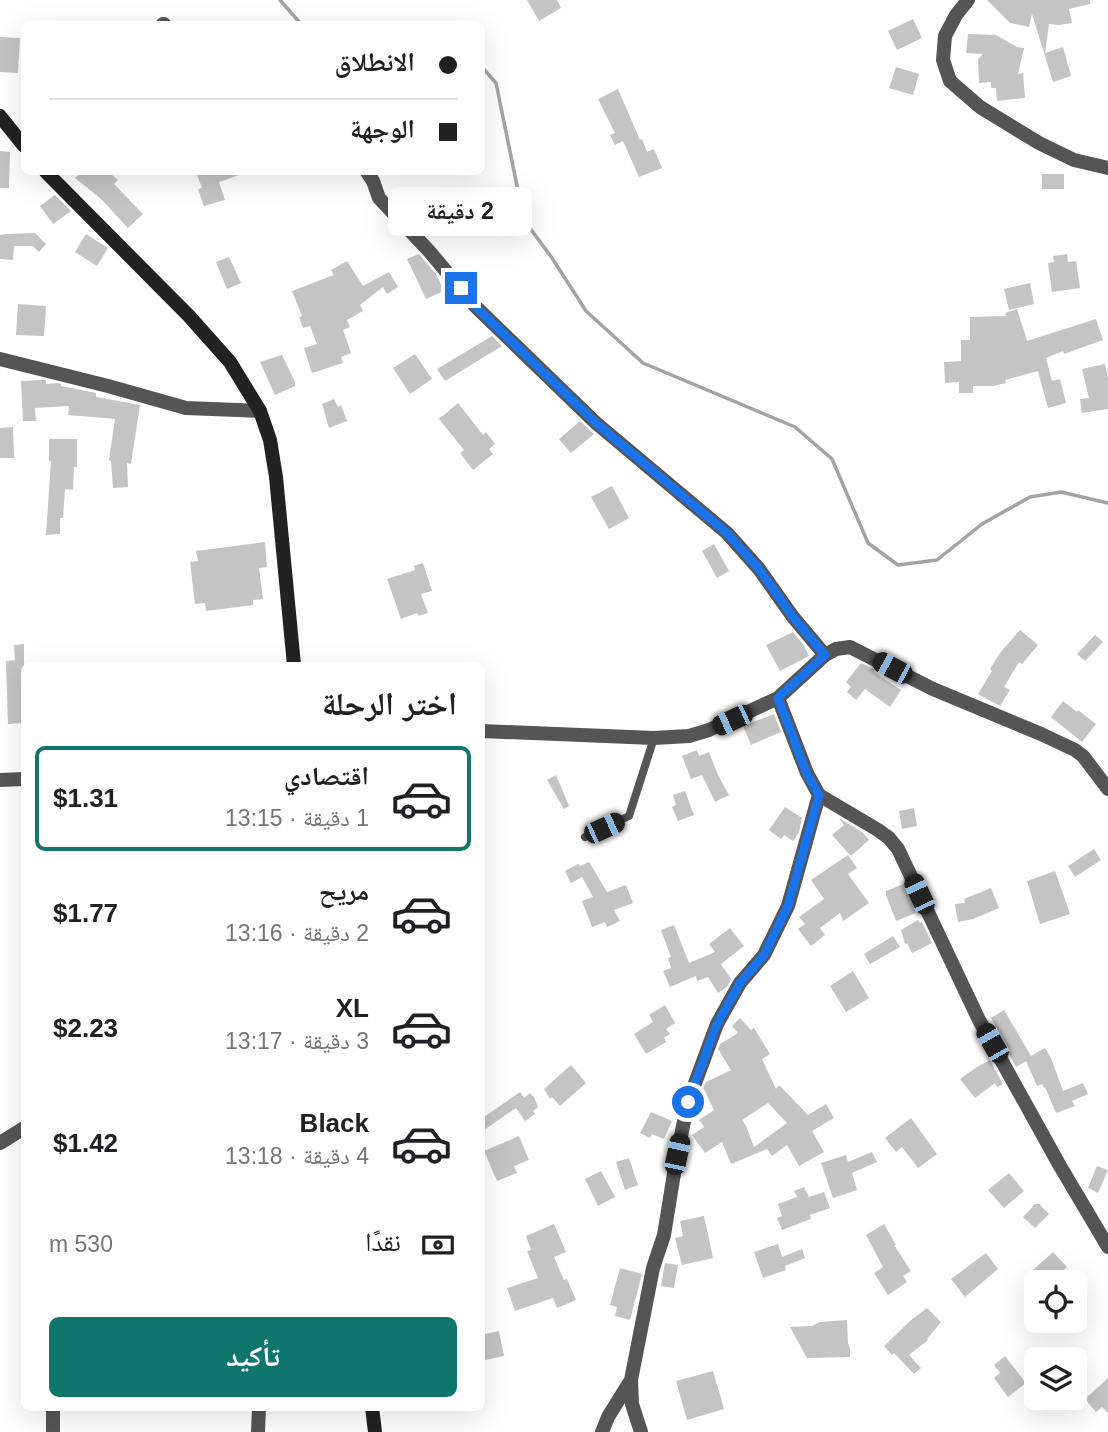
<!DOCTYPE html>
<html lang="ar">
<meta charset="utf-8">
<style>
:root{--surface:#fff;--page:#f6f6f6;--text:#202124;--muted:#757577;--line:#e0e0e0;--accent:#0f766e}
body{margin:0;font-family:Arial,"Noto Naskh Arabic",sans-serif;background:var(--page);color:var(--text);direction:rtl;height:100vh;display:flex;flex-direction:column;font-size:26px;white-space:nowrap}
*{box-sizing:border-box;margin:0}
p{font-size:23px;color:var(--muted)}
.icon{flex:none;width:38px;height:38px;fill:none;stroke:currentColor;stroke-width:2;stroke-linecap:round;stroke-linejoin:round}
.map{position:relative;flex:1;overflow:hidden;direction:ltr}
.side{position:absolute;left:21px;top:662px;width:464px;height:749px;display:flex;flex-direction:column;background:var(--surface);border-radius:10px;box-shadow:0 7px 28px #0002;direction:rtl}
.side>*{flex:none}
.top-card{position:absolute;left:21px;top:21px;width:464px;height:154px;border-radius:10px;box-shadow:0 7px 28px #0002;direction:rtl;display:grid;align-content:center;height:154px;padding:0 28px;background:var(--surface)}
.fabs{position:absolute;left:1024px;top:1270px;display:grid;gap:14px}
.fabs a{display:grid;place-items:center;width:63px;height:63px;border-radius:10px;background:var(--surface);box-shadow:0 7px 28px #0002;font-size:35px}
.end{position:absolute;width:32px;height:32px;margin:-16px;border:9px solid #1a73e8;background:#fff;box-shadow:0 0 0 4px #fff}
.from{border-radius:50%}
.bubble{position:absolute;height:49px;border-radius:10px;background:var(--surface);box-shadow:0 7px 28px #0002;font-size:23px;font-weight:700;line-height:49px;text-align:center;direction:rtl}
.car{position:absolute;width:21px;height:42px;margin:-21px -10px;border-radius:9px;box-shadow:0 0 5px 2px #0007;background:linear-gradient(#222 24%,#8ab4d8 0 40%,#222 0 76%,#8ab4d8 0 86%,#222 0)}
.top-card b{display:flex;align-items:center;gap:24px;height:66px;font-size:26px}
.top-card b+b{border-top:2px solid var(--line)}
.top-card i{width:18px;height:18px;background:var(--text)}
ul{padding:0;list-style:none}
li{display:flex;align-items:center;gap:21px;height:105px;margin:0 14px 10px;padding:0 14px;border:4px solid transparent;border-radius:10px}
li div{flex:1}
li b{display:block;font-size:26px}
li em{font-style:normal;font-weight:700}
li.on{border-color:var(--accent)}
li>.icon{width:63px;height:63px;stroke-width:1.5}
h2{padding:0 28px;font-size:32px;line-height:84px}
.pay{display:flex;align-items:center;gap:18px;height:77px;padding:0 28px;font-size:26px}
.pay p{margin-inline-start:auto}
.button{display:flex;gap:14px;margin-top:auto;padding:14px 28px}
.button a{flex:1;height:80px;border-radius:10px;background:var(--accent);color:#fff;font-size:28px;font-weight:700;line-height:80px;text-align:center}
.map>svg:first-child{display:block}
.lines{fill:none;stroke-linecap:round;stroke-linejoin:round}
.stream{stroke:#a3a3a3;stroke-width:3.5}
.building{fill:#c4c4c4;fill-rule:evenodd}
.service{stroke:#555;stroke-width:8}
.minor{stroke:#555;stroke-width:14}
.secondary{stroke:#222;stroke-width:14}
.route{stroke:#1a73e8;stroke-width:9}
</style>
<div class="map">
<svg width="1108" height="1432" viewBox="0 0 1108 1432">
<rect width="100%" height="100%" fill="#fff"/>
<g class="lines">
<path class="stream" d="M280,0L301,24
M481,66L496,83L524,220L552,258L586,311L643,363L795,427L832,459L868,543L898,565L937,560L982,524L1030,497L1061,492L1108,503"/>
</g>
<path class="building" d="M527,0H557L561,8L539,21Z
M987,0H1090V4L1069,9L1072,23L1059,25L1049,24L1045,53L1063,47L1071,76L1053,82L1032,14L1029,27L1010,23Z
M913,19L922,38L897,50L888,31Z
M968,34L996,35L1017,47L1024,48L1018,74L1023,73L1025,98L997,101L996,88H991V82L979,83L978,59L983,54L966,53Z
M0,37L20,38L18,73L0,72Z
M896,67L919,74L913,95L889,88Z
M618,89L640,140L642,139L647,152L654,149L662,168L639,177L623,141L615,145L610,135L615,133L598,99Z
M0,151L10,152L9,188H0Z
M82,172H109L118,180L114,184L143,214L128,228L101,199L75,178Z
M196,172H245V173L219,182L225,200L204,206L198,189L202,188Z
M1042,174H1064V189H1042Z
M55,195L71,211L53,224L40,206Z
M35,233L46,244L39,252L33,246H14L13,260L0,259V235L6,234Z
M86,234L108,248L97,266L75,252Z
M419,254L436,274L444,291L426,299L407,259Z
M1067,254L1068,262L1076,261L1080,288L1052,292L1048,263L1054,262L1053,256Z
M229,257L241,283L227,289L216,262Z
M347,261L363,286L389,272L398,287L387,294L383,287L360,305L363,311L347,320L350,327L343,330L351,353L341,357L343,363L312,373L304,348L317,344L310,326L303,328L299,317L302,316L292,291L334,275L331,270Z
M1030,283L1034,304L1009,310L1004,289Z
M18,304L46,306L44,336L16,335Z
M1017,309L1027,341L1096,319L1103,340L1064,354L1063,351L1046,358L1052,381L1060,379L1066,403L1048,408L1038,371L1005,380L1006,383L993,386H973V393H959V382L945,383L944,362L961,361V340H970V317L1006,316L1005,313Z
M492,336L502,346L445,381L437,369Z
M415,354L432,379L410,394L393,368Z
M282,355L295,382V386L275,395L260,362Z
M1105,364L1108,377V409L1082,413L1080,399L1089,398L1082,369Z
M42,380H46V384L57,383L61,384V386L96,393V397L140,405L131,464L127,463L128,487L113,488L111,461L109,460L115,419L68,415L69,406L35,408L36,421H23L21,381Z
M334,399L338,407L341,405L347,421L329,428L322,404Z
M458,403L483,435L486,432L495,444L489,449L493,454L473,470L460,453L464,450L439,419Z
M580,421L594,434L571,453L559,439Z
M13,427L14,458H0V428Z
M49,439H77V467H74L73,490L65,489L63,518H60V534L46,535L51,461H49Z
M612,486L629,518L609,529L591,497Z
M265,542L267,567L259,568L263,599L253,600V605L206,611L205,603L195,604L190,562L198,561L196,551Z
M714,544L729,571L717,578L702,551Z
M423,563L432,591L421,594L428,613L419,616L417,613L401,619L387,579L415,570L414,566Z
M1020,630L1038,645L1022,664L1019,662L1004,687L1010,690L1000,706L978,694L992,671L990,669L1000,653Z
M793,632L803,644L809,656L780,671L766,645Z
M1095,635L1103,642L1085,661L1077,654Z
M24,644V686H21L22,697L24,696V723L8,724L6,661L15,660L14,645Z
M861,663L875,670L874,672L901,690L890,707L865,689L856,700L847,692L851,687L846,682Z
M1063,701L1077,712L1078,710L1096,724L1082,742L1051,717Z
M774,714L781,732L751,745L743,726Z
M697,750L699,756L709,752L718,775L729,795L715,802L702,775L691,779L682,756Z
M556,775L569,806L564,809L547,780Z
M685,791L694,815L678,821L672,807L676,805L673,795Z
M785,807L802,818L799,832L793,841L784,835L781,839L769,830Z
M914,808L917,826L902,829L899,811Z
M839,818L862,832L869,840L851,856L832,835L844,825Z
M1094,849L1101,860L1075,877L1068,866Z
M848,855L857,868L848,874L869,903L843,921L840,913L820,928L825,935L811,946L798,929L805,924L799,917L824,899L811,880Z
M589,862L607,892L626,885L633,903L614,910L620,921L607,927L605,922L592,927L582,901L593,897L582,877L571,883L565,871L578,864L580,866Z
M1055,871L1070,914L1040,924L1027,881Z
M904,884L916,913L896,921L886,895V891Z
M991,888L999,908L973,919L958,922L955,904L965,903L964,899Z
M918,920L920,923L922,922L932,943L912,953L907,943L905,944L901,930Z
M674,925L689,963L715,952L709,944L730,928L744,946L721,964L731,979L727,987L718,993L708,977L697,981L696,976L670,987L663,971L671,968L668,958L671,957L661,930Z
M893,936L900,947L870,964L864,954Z
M853,971L869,998L846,1012L830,986Z
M665,1005L675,1023L666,1029L670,1034L664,1038L666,1042L646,1054L634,1034L653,1022L649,1015Z
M1004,1010L1031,1056L1045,1048L1051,1058L1063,1091L1083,1083L1088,1094L1072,1101L1075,1106L1056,1113L1045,1087L1044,1088L1042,1084L1037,1086L1026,1061L1016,1067L1008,1052L1010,1051L991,1018Z
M740,1018L751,1030L754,1028L770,1054L762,1059L776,1089L779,1085L808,1115L826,1104L834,1118L812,1131L824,1152L799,1166L787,1145L772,1156L767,1149L731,1164L722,1142L705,1153L692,1135L704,1127L699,1120L714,1110L703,1088L706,1082L731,1070L718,1049L720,1044L738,1033L732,1026ZM768,1103L787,1123L754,1147L746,1126L742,1120Z
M990,1060L1003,1084L997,1087L995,1083L975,1098L960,1079L977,1067Z
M571,1065L586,1083L560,1106L552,1097L550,1099L544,1089Z
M520,1092L524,1098L530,1093L534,1097L538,1107L533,1111L535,1114L525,1121L516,1108L481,1132V1119Z
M651,1112L672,1121L664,1139L652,1134L650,1138L640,1133Z
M911,1118L937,1154L918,1168L902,1147L896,1152L885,1138Z
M519,1136L529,1160L514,1166L517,1173L497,1181L484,1151Z
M872,1152L877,1162L852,1173L857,1190L833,1198L821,1163L846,1155L848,1162Z
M629,1158L638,1185L625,1190L616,1162Z
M1097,1166L1108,1170L1098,1193L1088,1188Z
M601,1171L615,1197L598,1206L585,1179Z
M1009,1173L1024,1191L1004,1208L988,1190Z
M804,1187L809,1197L824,1192L830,1208L810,1215L811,1219L782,1230L777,1218L782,1216L778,1204L797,1197L794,1191Z
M1035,1204H1039L1049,1214L1035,1228L1023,1217Z
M704,1216L713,1258L682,1265L675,1238L683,1236L680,1221Z
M554,1224L566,1252L554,1257L564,1280L567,1279L576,1300L557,1308L553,1298L515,1311L507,1288L538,1278L527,1251L531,1250L526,1236Z
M884,1224L896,1245H894L911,1271L903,1276L907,1282L888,1295L874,1273L883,1267L866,1235Z
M778,1244L782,1257L802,1249L805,1258L785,1266L786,1270L763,1278L754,1252Z
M1053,1252L1067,1267L1050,1283H1046L1033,1270Z
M986,1253L998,1269L965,1297L951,1279Z
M665,1263L678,1265L674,1288L661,1286Z
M620,1268L642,1274L630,1320L615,1316L617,1307L610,1305Z
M927,1308L941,1322L927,1339L928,1340L909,1355L921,1368L914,1374L894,1353L892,1355L884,1346L910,1321Z
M847,1320L848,1344L850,1348V1357L807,1358L790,1327L812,1326L820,1322Z
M499,1331L504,1356L481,1361V1335Z
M1005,1356L1026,1383L1008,1397L994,1378L1000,1373L994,1365Z
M713,1371L724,1409L687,1420L676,1381Z
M1108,1378V1413L1102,1407L1096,1412L1085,1399Z"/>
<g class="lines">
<path class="service" d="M585,837L629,816L654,738"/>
<path class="minor" d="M968,0L956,15L945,36L943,60L950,81L980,107L1039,143L1074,160L1108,168
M163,24H164
M367,172L373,181L379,198L429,251L476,307L596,423L727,533L759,569L793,617L825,655L836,649L850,647L933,689L1041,734L1075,750L1083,756L1108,789
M0,359L108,386L186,408L260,411
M825,655L778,698L807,773L819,795L878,830L889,838L898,849L979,1020L1060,1166L1108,1247
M481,731L654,738L689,736L709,730L778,698
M0,780L24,779
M0,1143L24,1128
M53,1407V1432
M258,1432L259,1407
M602,1432L608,1417L631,1380
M641,1432L632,1404L631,1380L653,1268L664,1235L677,1155L688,1102L717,1024L740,983L764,955L788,906L819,795"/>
<path class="secondary" d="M0,116L24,146
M46,172L189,316L230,362L260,411L270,440L276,477L294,665
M372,1407L375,1432"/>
</g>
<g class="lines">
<path class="route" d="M461,288L476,307L596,423L727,533L759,569L793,617L825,655L778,698L807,774L819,795L788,906L764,955L740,983L717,1024L688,1102"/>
</g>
</svg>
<div class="fabs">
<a><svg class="icon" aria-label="locate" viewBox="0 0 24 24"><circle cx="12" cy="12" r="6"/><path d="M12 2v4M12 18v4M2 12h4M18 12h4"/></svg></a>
<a><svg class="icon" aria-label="layers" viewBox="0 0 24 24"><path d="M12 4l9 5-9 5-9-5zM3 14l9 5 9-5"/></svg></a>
</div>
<i class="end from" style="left:688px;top:1102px"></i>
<i class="end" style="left:461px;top:288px"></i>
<div class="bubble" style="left:388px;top:187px;width:144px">2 دقيقة</div>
<i class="car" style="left:892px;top:668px;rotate:298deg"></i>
<i class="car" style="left:732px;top:720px;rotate:245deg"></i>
<i class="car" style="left:604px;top:828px;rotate:65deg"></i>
<i class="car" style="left:919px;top:894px;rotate:335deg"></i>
<i class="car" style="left:992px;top:1043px;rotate:330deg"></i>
<i class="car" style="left:677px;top:1154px;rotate:12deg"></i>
<div class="top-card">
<b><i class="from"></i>الانطلاق</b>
<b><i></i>الوجهة</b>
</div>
<section class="side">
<h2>اختر الرحلة</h2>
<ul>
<li class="on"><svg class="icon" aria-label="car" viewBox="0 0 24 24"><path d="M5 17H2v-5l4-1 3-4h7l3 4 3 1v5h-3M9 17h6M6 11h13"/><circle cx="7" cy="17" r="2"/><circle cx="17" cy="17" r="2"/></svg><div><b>اقتصادي</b><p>1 دقيقة · 13:15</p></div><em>$1.31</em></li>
<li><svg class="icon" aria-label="car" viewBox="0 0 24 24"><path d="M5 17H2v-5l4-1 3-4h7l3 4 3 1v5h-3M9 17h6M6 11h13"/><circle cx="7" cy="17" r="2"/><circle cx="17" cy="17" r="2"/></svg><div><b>مريح</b><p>2 دقيقة · 13:16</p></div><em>$1.77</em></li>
<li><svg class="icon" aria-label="car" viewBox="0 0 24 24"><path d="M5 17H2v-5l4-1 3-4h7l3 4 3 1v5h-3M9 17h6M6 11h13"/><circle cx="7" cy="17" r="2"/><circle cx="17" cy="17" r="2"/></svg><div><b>XL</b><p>3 دقيقة · 13:17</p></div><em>$2.23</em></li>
<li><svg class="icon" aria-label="car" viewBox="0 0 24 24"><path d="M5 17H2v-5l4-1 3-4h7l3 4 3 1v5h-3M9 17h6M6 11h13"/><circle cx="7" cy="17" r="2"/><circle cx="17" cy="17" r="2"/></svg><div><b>Black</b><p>4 دقيقة · 13:18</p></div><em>$1.42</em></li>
</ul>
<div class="pay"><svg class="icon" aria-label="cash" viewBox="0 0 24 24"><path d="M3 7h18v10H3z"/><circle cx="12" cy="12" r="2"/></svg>نقدًا<p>530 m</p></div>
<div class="button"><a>تأكيد</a></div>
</section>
</div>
